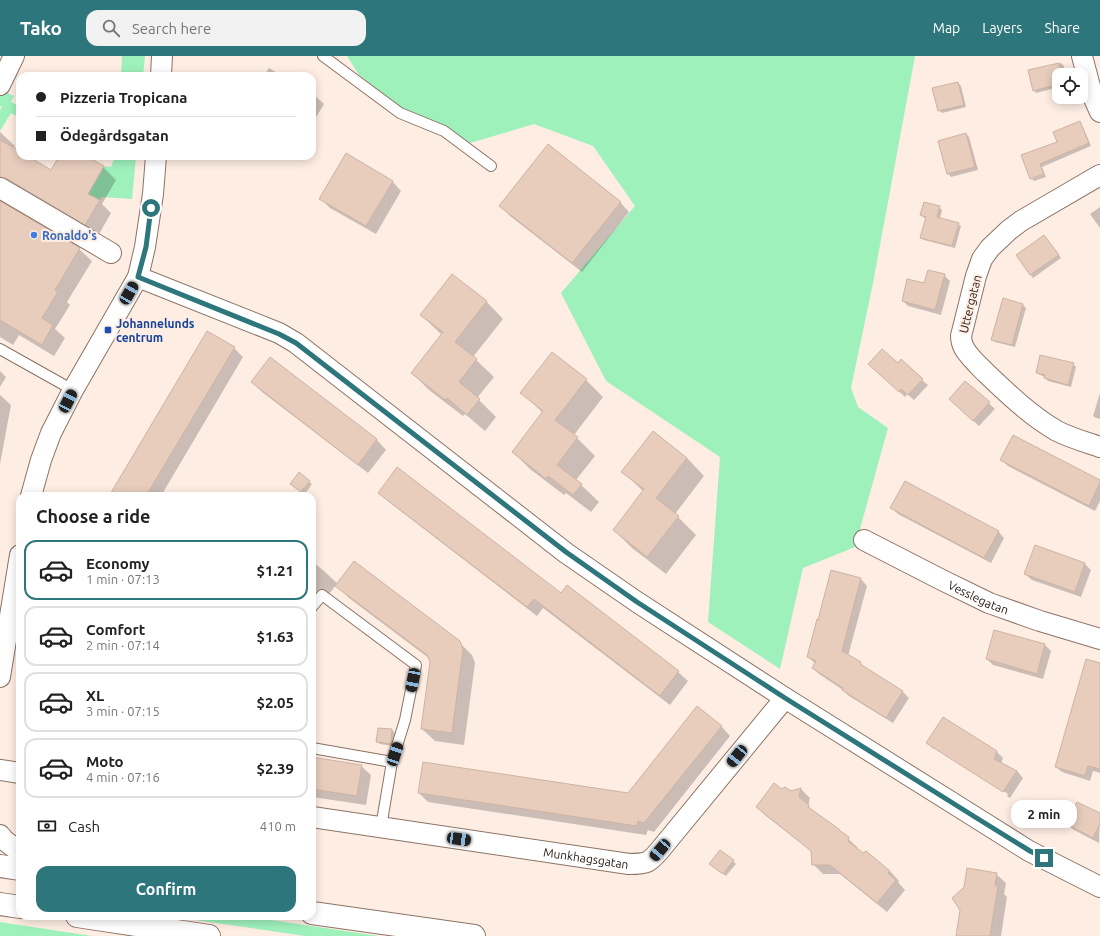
<!DOCTYPE html>
<meta charset="utf-8">
<style>
:root{--surface:#fff;--page:#f2f2f2;--text:#222;--muted:#767676;--line:#e0e0e0;--accent:#2d767c}
body{margin:0;font-family:Ubuntu,sans-serif;background:var(--page);color:var(--text);height:100vh;display:flex;flex-direction:column;font-size:15px;white-space:nowrap}
*{box-sizing:border-box;margin:0}
p{font-size:13px;color:var(--muted)}
.icon{flex:none;width:22px;height:22px;fill:none;stroke:currentColor;stroke-width:2;stroke-linecap:round;stroke-linejoin:round}
.map{position:relative;flex:1;overflow:hidden}
.details{position:absolute;left:16px;top:436px;width:300px;height:428px;display:flex;flex-direction:column;background:var(--surface);border-radius:12px;box-shadow:0 2px 10px #0003}
.details>*{flex:none}
.top-card{position:absolute;left:16px;top:16px;width:300px;height:88px;border-radius:12px;box-shadow:0 2px 10px #0003;display:grid;align-content:center;height:88px;padding:0 20px;background:var(--surface)}
.tools{position:absolute;left:1052px;top:12px;display:grid;gap:8px}
.tools a{display:grid;place-items:center;width:36px;height:36px;border-radius:8px;background:var(--surface);box-shadow:0 2px 10px #0003;font-size:20px}
.end{position:absolute;width:18px;height:18px;margin:-9px;border:5px solid #2d767c;background:#fff;box-shadow:0 0 0 2px #fff}
.from{border-radius:50%}
.bubble{position:absolute;height:28px;border-radius:12px;background:var(--surface);box-shadow:0 2px 10px #0003;font-size:13px;font-weight:700;line-height:28px;text-align:center}
.car{position:absolute;width:12px;height:24px;margin:-12px -6px;border-radius:5px;box-shadow:0 0 3px 1px #0007;background:linear-gradient(#222 24%,#8ab4d8 0 40%,#222 0 76%,#8ab4d8 0 86%,#222 0)}
.top-card b{display:flex;align-items:center;gap:14px;height:38px;font-size:15px}
.top-card b+b{border-top:1px solid var(--line)}
.top-card i{width:10px;height:10px;background:var(--text)}
ul{padding:0;list-style:none}
li{display:flex;align-items:center;gap:12px;height:60px;margin:0 8px 6px;padding:0 12px;border:2px solid var(--line);border-radius:12px}
li div{flex:1}
li b{display:block;font-size:15px}
li em{font-style:normal;font-weight:700}
li.current{border-color:var(--accent)}
li>.icon{width:36px;height:36px;stroke-width:1.5}
h2{padding:0 20px;font-size:18px;line-height:48px}
.pay{display:flex;align-items:center;gap:10px;height:44px;padding:0 20px;font-size:15px}
.pay p{margin-inline-start:auto}
.button{display:flex;gap:8px;margin-top:auto;padding:8px 20px}
.button a{flex:1;height:46px;border-radius:12px;background:var(--accent);color:#fff;font-size:16px;font-weight:700;line-height:46px;text-align:center}
header{display:flex;align-items:center;gap:24px;box-sizing:border-box;height:56px;padding:0 20px;background:var(--accent);color:#fff}
header strong{font-size:19px}
nav{display:flex;gap:22px;margin-inline-start:auto;font-size:14px}
.search{width:280px;height:36px;background:var(--page);display:flex;align-items:center;gap:10px;box-sizing:border-box;padding:0 14px;border-radius:12px;color:var(--muted);font-size:15px}
.map>svg:first-child{display:block}
.green{fill:#9ff1bc}
.shadow{fill:#0003}
.building{fill:#e8cdbd;stroke:#cdb3a3}
.lines{fill:none;stroke-linecap:round;stroke-linejoin:round}
.lane-casing{stroke:#8c7365;stroke-width:12}
.street-casing{stroke:#8c7365;stroke-width:22}
.secondary-casing{stroke:#8c7365;stroke-width:24}
.lane{stroke:#fff;stroke-width:10}
.street{stroke:#fff;stroke-width:20}
.secondary{stroke:#fff;stroke-width:22}
.route{stroke:#2d767c;stroke-width:5}
.shop-dot{fill:#3f7fe0;stroke:#feede3;stroke-width:1.5}
.transit-dot{fill:#1a4fb4;stroke:#feede3;stroke-width:1.5}
.labels{text-anchor:middle;dominant-baseline:central;stroke-width:4;stroke-linejoin:round;paint-order:stroke}
.shop-label{font-size:12px;font-weight:bold;fill:#366cbe;stroke:#feede3;text-anchor:start}
.street-label{font-size:12px;fill:#231914;stroke:#feede3}
.transit-label{font-size:12px;font-weight:bold;fill:#164399;stroke:#feede3;text-anchor:start}
</style>
<header>
<strong>Tako</strong>
<div class="search"><svg class="icon" aria-label="search" viewBox="0 0 24 24"><circle cx="10" cy="10" r="6"/><path d="M15 15l6 6"/></svg>Search here</div>
<nav><a>Map</a><a>Layers</a><a>Share</a></nav>
</header>
<div class="map">
<svg width="1100" height="880" viewBox="0 0 1100 880">
<rect width="100%" height="100%" fill="#feede3"/>
<path class="green" d="M122,0H145L143,20H121Z
M347,0H915L873,227L851,332L858,351L888,372L855,491L803,512L780,613L708,566L720,401L606,325L561,237L635,150L593,90L534,68L470,87L446,71L403,53L359,19Z
M3,35L14,40L11,46L20,50V62L11,57L0,75V54L2,51L0,50V39Z
M115,100H133L136,101L132,143L102,141L100,144L88,138L104,110L111,111Z
M168,860H244L379,880H305Z
M0,866L92,880H0Z"/>
<path class="shadow" d="M1061,7L1064,10L1066,19H1059V31L1036,37L1034,34L1029,15Z
M269,12L282,20H264Z
M958,27L961,30L966,51L942,57L939,54Z
M312,37L324,48L312,68Z
M1080,66L1082,69L1091,90L1042,111L1044,116L1031,121L1023,100L1059,87Z
M0,76L15,90L13,93L20,97V100H26L51,115L60,100H84L103,111L116,124L102,148L111,157L98,180L2,139L0,144L1,147L79,193L92,205L67,246L70,249L55,273L65,282L54,300L19,279L13,289L0,281Z
M966,78L969,81L978,114L951,121L948,118L939,86Z
M1045,118L1046,121L1034,125L1032,123Z
M392,125L401,135L376,178L330,152L320,142Z
M620,146L629,156L582,216L510,160L501,150Z
M939,151L942,154L940,162L958,168L961,170L955,192L924,184L921,181L927,162H924L921,159Z
M1100,151V172L1090,158Z
M1047,183L1061,202L1033,222L1017,200Z
M944,219L950,225L941,259L908,250L903,245L925,229Z
M1003,244L1023,249L1026,252L1015,291L995,286L993,283Z
M486,245L503,263L473,301L494,321L477,342L496,361L485,375L465,358L463,360L429,334L412,317L442,279L421,259Z
M234,292L243,301L161,440H111Z
M270,303L377,384L386,394L368,417L262,336L252,326Z
M1073,308L1076,311L1071,331L1048,325L1045,322V321L1040,319L1037,316Z
M875,313L922,324L928,329L914,344L907,338L905,341Z
M0,315L6,321L0,331Z
M586,324L603,341L574,379L595,400L576,424L599,446L591,456L566,437L564,439L530,413L513,396L543,357L522,337Z
M966,326L995,353L979,370L950,343Z
M1100,337V363L1096,362L1093,360Z
M0,339L11,349L0,408Z
M687,402L704,420L675,458L696,479L666,518L632,492L614,474L644,436L623,416Z
M1002,404L1100,425V445L1095,455L1008,410Z
M309,426L312,428L305,438L294,430Z
M379,436L561,538L678,616L688,625L670,649L543,552L537,560L389,446Z
M892,452L998,475L1004,482L991,507L898,458Z
M312,505L324,515L338,528L459,586L472,599L475,607L464,689L435,685L422,673L431,606L430,603L349,542L336,529L312,560Z
M1085,508L1091,514L1081,541L1032,524L1025,518Z
M832,516L861,523L867,530L848,600L860,607L866,613L903,636L909,642L893,667L849,640L843,634L819,618L813,612L816,608L808,601L819,565Z
M995,575L1045,589L1051,595L1043,623L993,609L987,603Z
M1100,608V717L1093,715L1090,725L1062,716L1056,711Z
M721,670L730,680L654,776L648,774L646,779L428,746L419,737L629,738Z
M392,674L395,677L393,690L380,688L377,686Z
M928,687L997,696L1003,702L1001,707L1017,715L1023,722L1010,742L934,693L1007,740L1008,738L933,691V693Z
M312,702L361,710L371,719L366,749L312,741Z
M801,733L810,742L808,750L816,758L839,774L858,792L857,794L890,815L899,825L898,826L905,834L887,856L840,818H823L813,808V796L766,760L757,751L782,734L791,736Z
M1100,759L1099,787L1074,774L1067,768Z
M733,805L736,808L726,820L713,811Z
M996,818L1006,827L1004,838L1007,841L1001,880H957Z"/>
<path class="building" d="M1059,7V28L1033,35L1028,14Z
M958,26L964,49L938,55L932,32Z
M1080,65L1089,87L1040,108L1044,118L1030,123L1021,99L1057,86L1053,76Z
M966,77L975,111L947,118L938,85Z
M0,84L20,95V100H28L51,114L59,100H86L104,110L88,138L100,144L85,169L6,122L0,121Z
M548,88L621,146L572,207L499,150Z
M346,97L393,125L366,170L319,143Z
M0,145L80,192L55,234L58,236L42,262L53,269L42,289L0,264Z
M924,146L940,150L937,161L959,167L952,190L920,182L926,161L920,159Z
M1044,179L1059,199L1030,219L1016,199Z
M928,214L945,218L935,254L902,245L907,223L924,227Z
M452,218L487,245L455,286L477,303L459,326L480,343L467,359L447,342L445,344L411,317L443,276L420,259Z
M1003,242L1023,248L1012,289L991,284Z
M207,275L235,291L146,440H109Z
M882,293L898,307L901,303L923,323L908,339L901,333L899,336L868,308Z
M552,296L587,323L555,364L578,381L557,409L582,428L573,439L548,420L546,423L512,396L543,355L520,337Z
M1040,299L1074,307L1068,329L1044,322L1045,319L1036,317Z
M270,301L377,383L358,409L251,326Z
M965,325L990,346L973,365L949,343Z
M653,375L687,402L656,442L679,460L647,501L613,474L644,433L621,416Z
M1013,379L1100,424V427L1089,450L1000,404Z
M397,411L561,537L567,529L679,615L660,640L534,543L527,551L378,437Z
M299,416L310,425L301,436L290,428Z
M905,425L999,475L984,502L890,452Z
M1035,489L1085,507L1075,536L1024,518Z
M354,505L460,585L463,593L452,677L421,673L430,606L427,599L335,530Z
M831,514L861,522L842,595L861,606L860,608L903,635L886,662L842,634L843,632L812,612L816,605L807,601L817,563L818,564Z
M994,574L1045,588L1037,618L986,603Z
M1086,603L1100,607V713L1088,710L1085,720L1055,711Z
M697,650L722,670L644,767L638,765L637,770L418,737L423,706L628,737Z
M943,661L997,695L994,703L1017,715L1003,736L926,687Z
M378,672L392,673L391,688L376,686Z
M312,701L362,709L357,740L312,733Z
M774,727L782,733L785,731L791,735L801,732L799,741L809,749L808,751L839,773V774L849,781L848,785L863,797L866,795L890,815L888,817L896,824L877,847L830,809H812L811,795L756,751Z
M1077,746L1100,757V768L1093,782L1066,768Z
M720,794L734,804L723,818L709,808Z
M967,812L997,817L995,829L998,830L990,880H956L960,854L952,842L964,831Z"/>
<g class="lines">
<g class="lane-casing">
<path id="lane" d="M323,0L400,57L444,75L491,110
M0,293L73,334
M312,551L322,539L416,609L405,664L392,706L381,771
M312,692L392,706"/>
</g>
<g class="street-casing">
<g id="street">
<path d="M1082,0L1092,38L1100,56"/>
<path d="M161,20L162,0"/>
<path d="M0,29L14,0"/>
<path d="M1100,119L1021,165L1009,174L990,192L982,203L976,220L961,280C961,284 962,288 964,292C969,301 979,310 986,317C1008,338 1031,360 1057,375C1071,382 1085,386 1100,391"/>
<path d="M0,132L111,197"/>
<path d="M138,221L279,277L296,287L566,497L637,546L785,642L975,761L1029,795L1100,831"/>
<path d="M31,440L41,404L51,377L73,334L138,221L145,191L153,138L156,100"/>
<path id="s1" d="M864,484L942,524L989,547L1040,565L1100,583"/>
<path d="M0,621L20,499"/>
<path d="M0,714L20,717"/>
<path id="s2" d="M312,761L629,808C647,808 649,807 660,794L785,642"/>
<path d="M0,779L4,784L20,796"/>
</g>
</g>
<g class="secondary-casing">
<path id="secondary" d="M0,810L20,813
M0,848L20,851
M312,857L474,880
M77,860L209,880"/>
</g>
<use href="#lane" class="lane"/>
<use href="#street" class="street"/>
<use href="#secondary" class="secondary"/>
</g>
<g class="lines">
<path class="route" d="M151,152L146,191L138,221L279,278L296,287L566,496L637,546L785,642L975,761L1030,795L1044,802"/>
</g>
<circle class="shop-dot" cx="34" cy="179" r="4"/>
<rect class="transit-dot" x="104" y="270" width="8" height="8" rx="2"/>
<g class="labels">
<g class="shop-label">
<text x="42" y="179">Ronaldo's</text>
</g>
<g class="street-label">
<text transform="translate(970 248) rotate(-76)">Uttergatan</text>
<text stroke="none"><textPath href="#s1" startOffset="128">Vesslegatan</textPath></text>
<text stroke="none"><textPath href="#s2" startOffset="277">Munkhagsgatan</textPath></text>
</g>
<g class="transit-label">
<text x="116" y="267">Johannelunds<tspan x="116" dy="14">centrum</tspan></text>
</g>
</g>
</svg>
<div class="tools">
<a><svg class="icon" aria-label="locate" viewBox="0 0 24 24"><circle cx="12" cy="12" r="6"/><path d="M12 2v4M12 18v4M2 12h4M18 12h4"/></svg></a>
</div>
<i class="end from" style="left:151px;top:152px"></i>
<i class="end" style="left:1044px;top:802px"></i>
<div class="bubble" style="left:1011px;top:744px;width:66px">2 min</div>
<i class="car" style="left:129px;top:237px;rotate:30deg"></i>
<i class="car" style="left:68px;top:345px;rotate:27deg"></i>
<i class="car" style="left:413px;top:624px;rotate:191deg"></i>
<i class="car" style="left:395px;top:698px;rotate:18deg"></i>
<i class="car" style="left:737px;top:700px;rotate:219deg"></i>
<i class="car" style="left:459px;top:783px;rotate:98deg"></i>
<i class="car" style="left:660px;top:794px;rotate:220deg"></i>
<div class="top-card">
<b><i class="from"></i>Pizzeria Tropicana</b>
<b><i></i>Ödegårdsgatan</b>
</div>
<section class="details">
<h2>Choose a ride</h2>
<ul>
<li class="current"><svg class="icon" aria-label="car" viewBox="0 0 24 24"><path d="M5 17H2v-5l4-1 3-4h7l3 4 3 1v5h-3M9 17h6M6 11h13"/><circle cx="7" cy="17" r="2"/><circle cx="17" cy="17" r="2"/></svg><div><b>Economy</b><p>1 min · 07:13</p></div><em>$1.21</em></li>
<li><svg class="icon" aria-label="car" viewBox="0 0 24 24"><path d="M5 17H2v-5l4-1 3-4h7l3 4 3 1v5h-3M9 17h6M6 11h13"/><circle cx="7" cy="17" r="2"/><circle cx="17" cy="17" r="2"/></svg><div><b>Comfort</b><p>2 min · 07:14</p></div><em>$1.63</em></li>
<li><svg class="icon" aria-label="car" viewBox="0 0 24 24"><path d="M5 17H2v-5l4-1 3-4h7l3 4 3 1v5h-3M9 17h6M6 11h13"/><circle cx="7" cy="17" r="2"/><circle cx="17" cy="17" r="2"/></svg><div><b>XL</b><p>3 min · 07:15</p></div><em>$2.05</em></li>
<li><svg class="icon" aria-label="car" viewBox="0 0 24 24"><path d="M5 17H2v-5l4-1 3-4h7l3 4 3 1v5h-3M9 17h6M6 11h13"/><circle cx="7" cy="17" r="2"/><circle cx="17" cy="17" r="2"/></svg><div><b>Moto</b><p>4 min · 07:16</p></div><em>$2.39</em></li>
</ul>
<div class="pay"><svg class="icon" aria-label="cash" viewBox="0 0 24 24"><path d="M3 7h18v10H3z"/><circle cx="12" cy="12" r="2"/></svg>Cash<p>410 m</p></div>
<div class="button"><a>Confirm</a></div>
</section>
</div>
